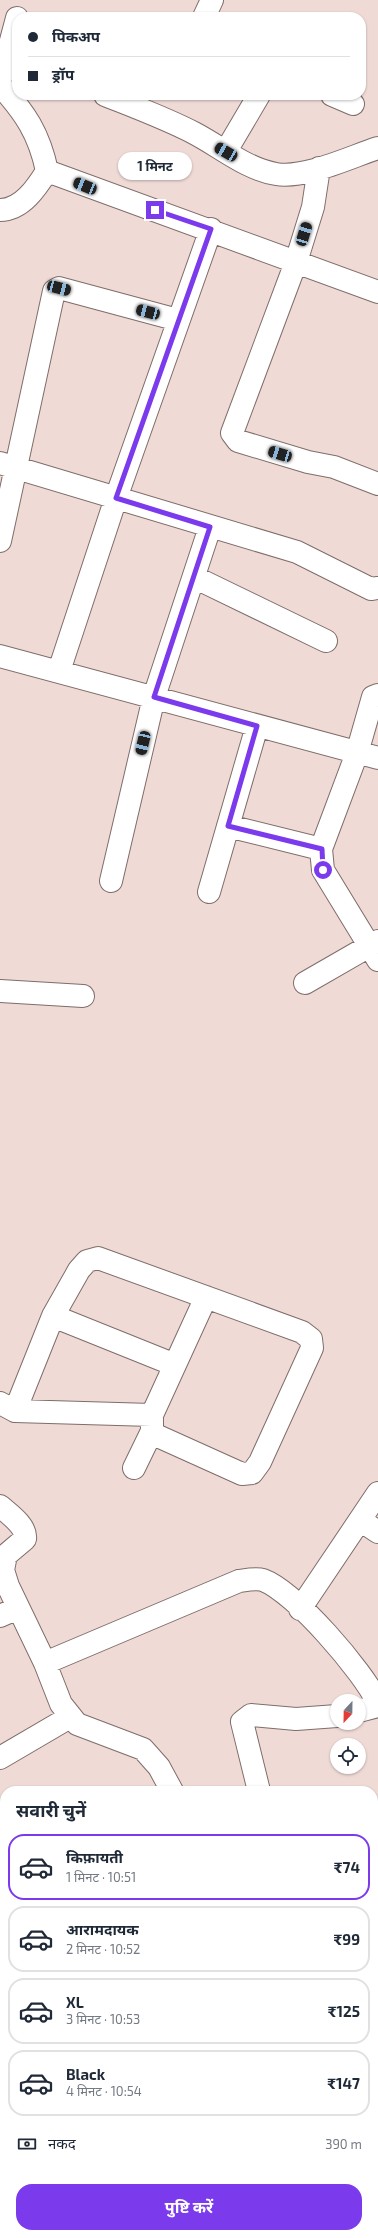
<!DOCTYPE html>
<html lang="hi">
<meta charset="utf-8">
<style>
:root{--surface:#fff;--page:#f6f6f7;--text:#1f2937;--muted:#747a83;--line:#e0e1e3;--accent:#7c3aed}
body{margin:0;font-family:"Exo 2","Noto Sans Devanagari",sans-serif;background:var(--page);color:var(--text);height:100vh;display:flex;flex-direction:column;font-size:15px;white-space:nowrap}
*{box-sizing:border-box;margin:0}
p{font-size:13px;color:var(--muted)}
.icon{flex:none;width:22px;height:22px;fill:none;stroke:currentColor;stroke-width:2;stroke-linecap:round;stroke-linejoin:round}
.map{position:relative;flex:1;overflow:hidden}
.side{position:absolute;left:0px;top:1786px;width:378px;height:452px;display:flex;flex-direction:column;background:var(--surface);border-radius:16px 16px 0 0;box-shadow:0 1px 3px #0004}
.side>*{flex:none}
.guide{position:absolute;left:12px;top:12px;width:354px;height:88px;border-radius:16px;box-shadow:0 1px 3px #0004;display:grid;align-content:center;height:88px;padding:0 16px;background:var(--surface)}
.needle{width:26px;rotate:202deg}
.buttons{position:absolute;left:330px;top:1694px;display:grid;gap:8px}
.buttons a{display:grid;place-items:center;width:36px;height:36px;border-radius:50%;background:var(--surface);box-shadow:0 1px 3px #0004;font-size:20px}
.end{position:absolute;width:18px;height:18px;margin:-9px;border:5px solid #7c3aed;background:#fff;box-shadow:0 0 0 2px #fff}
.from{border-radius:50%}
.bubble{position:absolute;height:28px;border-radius:14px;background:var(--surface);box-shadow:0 1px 3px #0004;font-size:13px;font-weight:700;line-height:28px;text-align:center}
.car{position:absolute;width:12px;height:24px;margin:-12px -6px;border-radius:5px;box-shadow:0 0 3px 1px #0007;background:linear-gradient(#222 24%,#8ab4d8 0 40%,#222 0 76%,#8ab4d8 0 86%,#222 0)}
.guide b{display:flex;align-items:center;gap:14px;height:38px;font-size:15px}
.guide b+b{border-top:1px solid var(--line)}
.guide i{width:10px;height:10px;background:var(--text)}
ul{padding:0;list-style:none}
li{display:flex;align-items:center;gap:12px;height:66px;margin:0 8px 6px;padding:0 8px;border:2px solid var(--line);border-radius:16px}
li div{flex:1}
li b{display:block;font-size:15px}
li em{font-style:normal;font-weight:700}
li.current{border-color:var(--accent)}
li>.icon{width:36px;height:36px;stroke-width:1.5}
h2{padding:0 16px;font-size:18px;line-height:48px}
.pay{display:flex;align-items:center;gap:10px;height:44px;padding:0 16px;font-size:15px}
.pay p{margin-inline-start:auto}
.action{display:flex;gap:8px;margin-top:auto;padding:8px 16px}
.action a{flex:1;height:46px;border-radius:16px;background:var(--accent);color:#fff;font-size:16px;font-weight:700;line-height:46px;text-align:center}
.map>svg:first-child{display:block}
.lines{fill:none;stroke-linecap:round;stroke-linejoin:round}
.minor-casing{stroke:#7f6d69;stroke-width:24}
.major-casing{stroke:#7f6d69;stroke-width:24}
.minor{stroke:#fff;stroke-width:22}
.major{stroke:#fff;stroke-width:22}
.route{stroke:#7c3aed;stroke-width:5}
</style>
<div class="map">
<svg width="378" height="2238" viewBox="0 0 378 2238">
<rect width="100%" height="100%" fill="#efdad6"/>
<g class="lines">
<g class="minor-casing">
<path id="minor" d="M204,17L212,0
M0,85C25,113 39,133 47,171C37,187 22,210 0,210
M105,95C135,107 165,118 194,133C221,147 246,169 276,174C305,179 350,157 378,148
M332,95L353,104
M226,151L259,95
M319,168L313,207L296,262L232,433L238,441L308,462L334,467L378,484
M47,171L378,292
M0,463L297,552L371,589L378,588
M0,541L54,291L59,288L178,320
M194,577L326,641
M0,656L378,758
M59,671L116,498L211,229
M378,695L373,697L357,753L321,849L323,870L378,960
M228,826L321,849
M111,881L154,697L210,527
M209,892L257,726
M305,983L378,941
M0,991L83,996
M53,1316L175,1365
M0,1403L15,1411L152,1415L206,1297
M15,1411L53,1316L79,1270L87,1261L98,1258L302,1332L311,1339L312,1348L260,1462L252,1473L242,1474L151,1433
M134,1468L152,1431V1418
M0,1506C9,1514 27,1526 25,1539L6,1555L3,1570L8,1586L45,1663L61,1704L77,1724L143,1749L159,1767L172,1791
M360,1520L378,1532
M300,1609L378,1493
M0,1616L18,1608
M45,1663L239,1581C246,1580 256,1578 263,1580C295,1592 363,1671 378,1703
M359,1711L378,1706
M0,1758L70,1717
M259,1791L242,1722L251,1715L296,1719L337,1716
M373,1892L378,1889
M0,1967L5,1972
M373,1990L378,1987
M0,2147L5,2153
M351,2233L353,2238
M15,2238L19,2233
M243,2238L251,2233"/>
</g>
<g class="major-casing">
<path id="major" d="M0,82L17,18"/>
</g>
<use href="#minor" class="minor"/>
<use href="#major" class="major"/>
</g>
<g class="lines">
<path class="route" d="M155,210L211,229L116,498L210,527L154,697L257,726L228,826L322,849L323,870"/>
</g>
</svg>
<div class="buttons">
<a><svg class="needle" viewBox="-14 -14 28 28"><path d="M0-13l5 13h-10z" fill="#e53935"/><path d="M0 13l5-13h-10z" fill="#747a83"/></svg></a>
<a><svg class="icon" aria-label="locate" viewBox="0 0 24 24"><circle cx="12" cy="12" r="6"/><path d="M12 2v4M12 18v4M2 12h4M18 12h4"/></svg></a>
</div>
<i class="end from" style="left:323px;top:870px"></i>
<i class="end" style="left:155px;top:210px"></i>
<div class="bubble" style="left:118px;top:152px;width:74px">1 मिनट</div>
<i class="car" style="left:226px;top:152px;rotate:300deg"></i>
<i class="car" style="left:85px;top:186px;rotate:292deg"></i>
<i class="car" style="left:304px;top:234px;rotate:17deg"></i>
<i class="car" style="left:59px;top:288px;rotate:105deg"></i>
<i class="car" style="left:148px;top:312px;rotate:285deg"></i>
<i class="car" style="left:280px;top:454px;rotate:287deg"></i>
<i class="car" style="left:143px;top:743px;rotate:193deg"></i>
<div class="guide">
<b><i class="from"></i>पिकअप</b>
<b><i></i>ड्रॉप</b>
</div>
<section class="side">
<h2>सवारी चुनें</h2>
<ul>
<li class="current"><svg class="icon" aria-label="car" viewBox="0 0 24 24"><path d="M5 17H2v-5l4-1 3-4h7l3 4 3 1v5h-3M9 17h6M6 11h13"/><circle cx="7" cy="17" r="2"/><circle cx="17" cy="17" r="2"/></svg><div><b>किफ़ायती</b><p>1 मिनट · 10:51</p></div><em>₹74</em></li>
<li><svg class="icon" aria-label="car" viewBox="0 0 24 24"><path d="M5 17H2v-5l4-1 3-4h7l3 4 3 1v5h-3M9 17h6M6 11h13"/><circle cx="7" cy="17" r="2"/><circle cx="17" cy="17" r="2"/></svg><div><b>आरामदायक</b><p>2 मिनट · 10:52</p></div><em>₹99</em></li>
<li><svg class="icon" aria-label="car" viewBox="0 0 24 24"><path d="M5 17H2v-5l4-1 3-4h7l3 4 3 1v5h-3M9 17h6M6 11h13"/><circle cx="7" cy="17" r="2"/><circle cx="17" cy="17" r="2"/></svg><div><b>XL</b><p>3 मिनट · 10:53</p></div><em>₹125</em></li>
<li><svg class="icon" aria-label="car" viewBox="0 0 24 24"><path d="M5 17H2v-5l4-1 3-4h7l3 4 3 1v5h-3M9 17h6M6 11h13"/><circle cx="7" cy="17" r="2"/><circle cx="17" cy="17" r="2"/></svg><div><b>Black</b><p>4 मिनट · 10:54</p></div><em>₹147</em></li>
</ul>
<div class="pay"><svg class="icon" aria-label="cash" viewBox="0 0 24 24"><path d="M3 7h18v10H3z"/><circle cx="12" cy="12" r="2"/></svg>नकद<p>390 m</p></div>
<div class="action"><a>पुष्टि करें</a></div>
</section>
</div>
